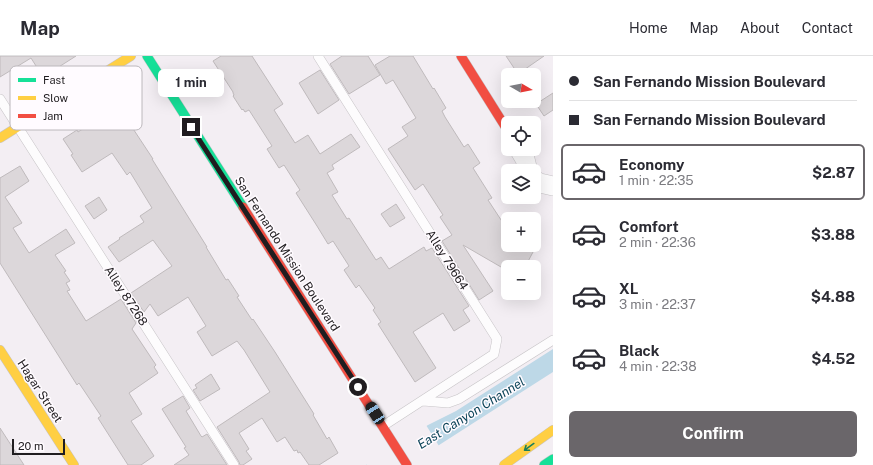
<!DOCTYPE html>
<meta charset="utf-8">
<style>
:root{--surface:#fff;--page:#f2f2f3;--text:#2b2b33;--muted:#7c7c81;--line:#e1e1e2;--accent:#6a666a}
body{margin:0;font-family:"Public Sans",sans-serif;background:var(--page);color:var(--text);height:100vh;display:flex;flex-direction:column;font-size:15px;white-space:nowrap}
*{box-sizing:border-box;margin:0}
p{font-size:13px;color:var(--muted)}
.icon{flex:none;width:22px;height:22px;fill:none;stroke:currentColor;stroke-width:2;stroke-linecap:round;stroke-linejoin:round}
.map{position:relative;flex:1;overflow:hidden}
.details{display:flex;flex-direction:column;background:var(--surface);width:320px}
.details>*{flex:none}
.guide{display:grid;align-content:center;height:88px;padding:0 16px;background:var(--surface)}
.needle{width:26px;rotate:99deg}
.tools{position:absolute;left:501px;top:12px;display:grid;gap:8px}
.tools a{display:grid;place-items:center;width:40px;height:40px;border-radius:6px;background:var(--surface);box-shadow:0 4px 16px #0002;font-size:20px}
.scale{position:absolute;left:12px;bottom:10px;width:53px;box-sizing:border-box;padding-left:4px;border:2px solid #201d20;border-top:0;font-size:11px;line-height:14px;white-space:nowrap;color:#201d20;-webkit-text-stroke:3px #fffbff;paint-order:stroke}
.end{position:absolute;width:18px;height:18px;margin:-9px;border:5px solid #201d20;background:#fff;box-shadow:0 0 0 2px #fff}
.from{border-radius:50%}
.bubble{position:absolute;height:28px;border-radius:6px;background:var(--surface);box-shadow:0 4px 16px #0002;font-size:13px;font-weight:700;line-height:28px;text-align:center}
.car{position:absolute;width:12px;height:24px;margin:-12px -6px;border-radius:5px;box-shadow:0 0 3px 1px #0007;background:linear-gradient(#222 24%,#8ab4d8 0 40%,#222 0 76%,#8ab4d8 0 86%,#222 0)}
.guide b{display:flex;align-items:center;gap:14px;height:38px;font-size:15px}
.guide b+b{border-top:1px solid var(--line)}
.guide i{width:10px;height:10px;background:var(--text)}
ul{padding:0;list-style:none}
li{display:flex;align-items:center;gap:12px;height:56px;margin:0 8px 6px;padding:0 8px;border:2px solid transparent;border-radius:6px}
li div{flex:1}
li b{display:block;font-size:15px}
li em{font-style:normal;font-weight:700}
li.active{border-color:var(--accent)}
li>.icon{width:36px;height:36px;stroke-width:1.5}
.cta{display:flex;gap:8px;margin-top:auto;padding:8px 16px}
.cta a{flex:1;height:46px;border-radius:6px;background:var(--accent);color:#fff;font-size:16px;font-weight:700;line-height:46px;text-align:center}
header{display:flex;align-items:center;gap:24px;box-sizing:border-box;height:56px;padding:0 20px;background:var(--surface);border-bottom:1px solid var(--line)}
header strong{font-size:19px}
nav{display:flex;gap:22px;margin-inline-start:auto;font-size:14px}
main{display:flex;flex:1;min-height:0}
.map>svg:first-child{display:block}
.water{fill:#bdd8e7}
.pier{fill:#f3eef3}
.building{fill:#dcd7da;stroke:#bfbabc}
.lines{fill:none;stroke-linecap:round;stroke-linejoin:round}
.lane-casing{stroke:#c7c4c7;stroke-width:10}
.street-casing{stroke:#c7c4c7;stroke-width:20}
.fast-casing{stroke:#c7c4c7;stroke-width:10}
.slow-casing{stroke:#c7c4c7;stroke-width:10}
.jam-casing{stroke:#c7c4c7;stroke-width:10}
.lane{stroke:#fdfcfd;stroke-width:9}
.street{stroke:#fdfcfd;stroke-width:19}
.fast{stroke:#16e098;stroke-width:9}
.slow{stroke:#ffcf43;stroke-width:9}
.jam{stroke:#f24e42;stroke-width:9}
.oneway{stroke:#1b7e5c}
.route{stroke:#201d20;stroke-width:5}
.labels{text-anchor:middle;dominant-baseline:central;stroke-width:3;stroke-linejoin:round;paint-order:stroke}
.street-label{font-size:12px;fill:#201d20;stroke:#fffbff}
.water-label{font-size:13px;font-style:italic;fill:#0e465a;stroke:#fffbff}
.key{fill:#fffbff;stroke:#bcb8bc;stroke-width:1}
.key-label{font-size:11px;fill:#201d20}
</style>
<header>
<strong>Map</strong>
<nav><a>Home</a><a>Map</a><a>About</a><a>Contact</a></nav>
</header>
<main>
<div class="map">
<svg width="553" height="409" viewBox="0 0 553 409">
<rect width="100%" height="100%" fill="#f3eef3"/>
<path class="water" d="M553,293V316L408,409H366L428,369L456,355Z"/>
<path class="pier" d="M426,369L439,390L410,409H367L366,407Z"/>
<path class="building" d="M0,0H76L43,21L31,2L0,21Z
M221,0H252L283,48L274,54L295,87L308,79L320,98L351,78L360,91L332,109L334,113L327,117L338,136L332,139L347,163L349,162L376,204L381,201L389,213L424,191L426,195L432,192L469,250L463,254L470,265L454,275L443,257L413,276L436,312L415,326L378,268L381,266L373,254L375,252L359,229L356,232L344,214L349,210L333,185L328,188L317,170L296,137L300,134L284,109L279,112L267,93L272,90L249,54L245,56L243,53L242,54L233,40L234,39L233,37V36L213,5Z
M342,0H368L380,19L349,38L330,8Z
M390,0H413L433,33L434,32L446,52L442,55L445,61L464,91L468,88L480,107L473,112L492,142L488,144L507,173L508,171V189H534V180L540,183L525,211H501L463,189L493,235L479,244L442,185L452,179L440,161L443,159L423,128L415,134L388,93L408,80L402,71L416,62L393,24L386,28L375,9Z
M506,0H544L518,18Z
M320,14L339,44L318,58L299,27Z
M553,37V54L544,60L536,48Z
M114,53L118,59L122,56L153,103H152L207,191H206L226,224L228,223L239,240L237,241L252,264L253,263L275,296L314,358L313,359L327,383L329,381L338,397L319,409H309L300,396L298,397L297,394L294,395L285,381L277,386L262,362L239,377L249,393L246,395L252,403L243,409H240L239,406L217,371L270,336L244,294L237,285L212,300L197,276L206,270L188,241L158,260L150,248L144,256L131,237L172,210L153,184L119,206L108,191L120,183L119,182L144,166L140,160L152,152L130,116L127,119L112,97L82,116L71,99L73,98L63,83L77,74L78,76Z
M20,110L29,125L5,141L22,167L13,172L29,197L66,173L75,187L55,199L66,215L64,216L70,225L66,227L70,234L67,235L86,265L121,243L136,267L132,273L156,309L154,311L158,317L129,337L142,358L131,365L154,400L141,409H128L98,362L101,360L79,327L77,329L0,207V122Z
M99,141L107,154L94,163L85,150Z
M396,148L405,162L390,171L381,158Z
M211,318L220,333L200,345L193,334L197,332L195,329Z
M183,340L190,352L186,355L201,380L202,381L207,378L227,409H174L189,399L184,392L186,391L162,353Z
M0,372L24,409H0Z"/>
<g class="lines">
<g class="lane-casing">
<path id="lane" d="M318,0L497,283L494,298L383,370
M0,43L234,409
M423,345L448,347L459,343L553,284"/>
</g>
<g class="street-casing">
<path id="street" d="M519,93L525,103L528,115
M534,124L540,127L553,130"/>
</g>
<g class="fast-casing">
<path id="fast" d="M147,0L243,151
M544,409L553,403"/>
</g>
<g class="slow-casing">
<path id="slow" d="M0,82L131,0
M0,294L74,409
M504,409L553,374"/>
</g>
<g class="jam-casing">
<path id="jam" d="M461,0L508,75
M243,151L407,409"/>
</g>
<use href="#lane" class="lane"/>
<use href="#street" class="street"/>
<use href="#fast" class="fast"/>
<use href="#slow" class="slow"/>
<use href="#jam" class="jam"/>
</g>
<defs><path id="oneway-shaft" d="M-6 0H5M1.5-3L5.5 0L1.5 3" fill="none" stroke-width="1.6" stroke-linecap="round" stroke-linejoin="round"/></defs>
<use class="oneway" href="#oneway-shaft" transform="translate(529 391) rotate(144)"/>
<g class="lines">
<path class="route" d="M191,71L358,331"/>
</g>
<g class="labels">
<g class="street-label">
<text transform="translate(287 198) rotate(57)">San Fernando Mission Boulevard</text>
<text transform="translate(447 204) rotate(58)">Alley 79664</text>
<text transform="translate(126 240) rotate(57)">Alley 87268</text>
<text transform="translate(40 335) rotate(57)">Hagar Street</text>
</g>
<g class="water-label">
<text transform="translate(471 357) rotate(-32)">East Canyon Channel</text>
</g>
</g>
<rect x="10" y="10" width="132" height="64" rx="6" class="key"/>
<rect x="18" y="22" width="18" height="4" fill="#16e098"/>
<rect x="18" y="40" width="18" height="4" fill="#ffcf43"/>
<rect x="18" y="58" width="18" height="4" fill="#f24e42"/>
<g class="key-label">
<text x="43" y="28">Fast</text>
<text x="43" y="46">Slow</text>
<text x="43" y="64">Jam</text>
</g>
</svg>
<div class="tools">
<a><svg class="needle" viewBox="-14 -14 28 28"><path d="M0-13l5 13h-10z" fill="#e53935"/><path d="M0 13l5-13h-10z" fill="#7c7c81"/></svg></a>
<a><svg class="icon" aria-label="locate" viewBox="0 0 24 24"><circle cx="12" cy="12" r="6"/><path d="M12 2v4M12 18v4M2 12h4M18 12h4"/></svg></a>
<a><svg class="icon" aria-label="layers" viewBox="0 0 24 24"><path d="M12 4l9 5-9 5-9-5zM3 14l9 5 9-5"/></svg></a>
<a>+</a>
<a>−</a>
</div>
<div class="scale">20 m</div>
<i class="end from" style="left:358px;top:331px"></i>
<i class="end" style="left:191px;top:71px"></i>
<div class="bubble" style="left:158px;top:13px;width:66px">1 min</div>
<i class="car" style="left:375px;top:357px;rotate:327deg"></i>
</div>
<section class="details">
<div class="guide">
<b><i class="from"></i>San Fernando Mission Boulevard</b>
<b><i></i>San Fernando Mission Boulevard</b>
</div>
<ul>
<li class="active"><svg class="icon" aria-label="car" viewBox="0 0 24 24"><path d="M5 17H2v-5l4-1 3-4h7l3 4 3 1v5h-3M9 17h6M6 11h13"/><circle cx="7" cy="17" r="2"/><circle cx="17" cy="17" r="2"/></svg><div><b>Economy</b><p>1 min · 22:35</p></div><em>$2.87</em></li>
<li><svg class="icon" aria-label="car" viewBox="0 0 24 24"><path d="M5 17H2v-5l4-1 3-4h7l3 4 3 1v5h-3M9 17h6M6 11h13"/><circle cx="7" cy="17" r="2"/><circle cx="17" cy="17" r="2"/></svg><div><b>Comfort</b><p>2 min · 22:36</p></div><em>$3.88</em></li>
<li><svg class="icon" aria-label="car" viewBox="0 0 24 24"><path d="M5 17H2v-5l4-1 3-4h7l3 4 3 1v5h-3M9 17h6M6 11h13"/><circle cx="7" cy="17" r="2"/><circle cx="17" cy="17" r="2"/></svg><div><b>XL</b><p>3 min · 22:37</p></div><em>$4.88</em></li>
<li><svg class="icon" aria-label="car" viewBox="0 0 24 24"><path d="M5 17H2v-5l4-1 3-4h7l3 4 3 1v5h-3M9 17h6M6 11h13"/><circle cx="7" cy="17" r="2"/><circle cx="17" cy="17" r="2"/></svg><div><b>Black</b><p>4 min · 22:38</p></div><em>$4.52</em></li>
</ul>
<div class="cta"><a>Confirm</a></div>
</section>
</main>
